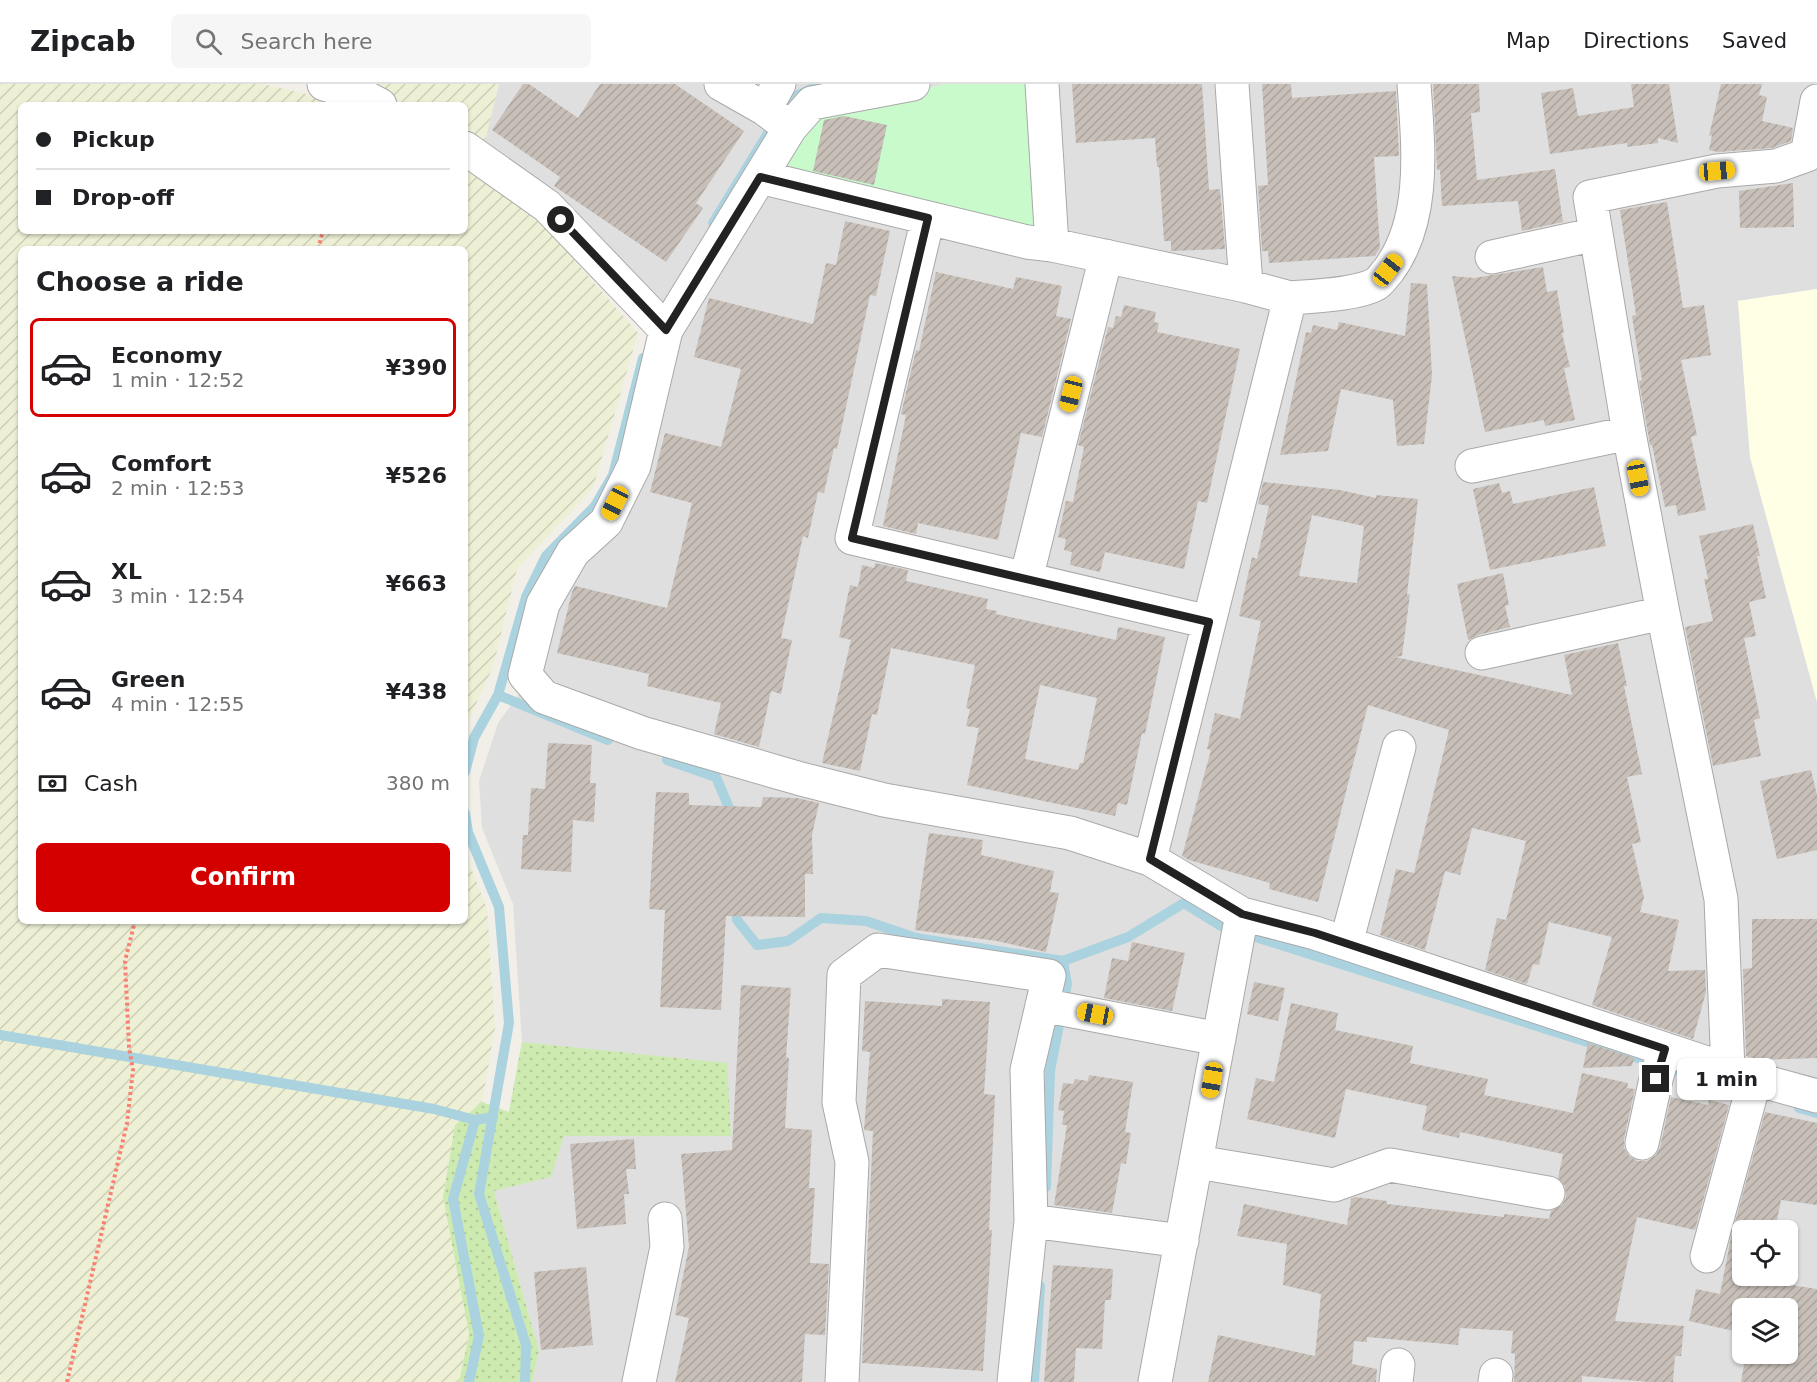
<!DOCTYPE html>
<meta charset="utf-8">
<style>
:root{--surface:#fff;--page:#f6f6f6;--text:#202124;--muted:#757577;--line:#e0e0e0;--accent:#d40000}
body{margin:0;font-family:"DejaVu Sans",sans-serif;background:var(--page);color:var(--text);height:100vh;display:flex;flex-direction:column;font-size:22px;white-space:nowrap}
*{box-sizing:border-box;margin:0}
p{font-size:20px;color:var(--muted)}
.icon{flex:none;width:33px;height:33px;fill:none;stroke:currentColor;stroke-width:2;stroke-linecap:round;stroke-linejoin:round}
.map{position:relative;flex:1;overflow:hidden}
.side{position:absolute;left:18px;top:162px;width:450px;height:678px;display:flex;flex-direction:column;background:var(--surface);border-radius:9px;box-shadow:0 2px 4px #0004}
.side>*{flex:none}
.hud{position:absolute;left:18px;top:18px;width:450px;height:132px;border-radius:9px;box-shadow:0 2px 4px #0004;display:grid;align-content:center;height:132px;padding:0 18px;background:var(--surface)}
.buttons{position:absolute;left:1732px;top:1136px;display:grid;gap:12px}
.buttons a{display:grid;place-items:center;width:66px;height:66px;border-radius:9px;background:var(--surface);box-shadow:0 2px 4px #0004;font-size:30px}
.end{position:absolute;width:27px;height:27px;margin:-14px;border:8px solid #222;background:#fff;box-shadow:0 0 0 3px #fff}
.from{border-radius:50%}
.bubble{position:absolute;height:42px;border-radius:9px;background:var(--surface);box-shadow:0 2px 4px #0004;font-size:20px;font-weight:700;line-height:42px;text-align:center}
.car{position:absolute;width:18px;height:36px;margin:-18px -9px;border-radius:8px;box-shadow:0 0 4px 2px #0007;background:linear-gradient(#f5c518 24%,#345 0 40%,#f5c518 0 76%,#345 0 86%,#f5c518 0)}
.hud b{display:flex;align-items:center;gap:21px;height:57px;font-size:22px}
.hud b+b{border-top:2px solid var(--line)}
.hud i{width:15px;height:15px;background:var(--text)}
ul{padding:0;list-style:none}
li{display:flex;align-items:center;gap:18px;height:99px;margin:0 12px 9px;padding:0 6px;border:3px solid transparent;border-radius:9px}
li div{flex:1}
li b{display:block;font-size:22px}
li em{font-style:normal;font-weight:700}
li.selected{border-color:var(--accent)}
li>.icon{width:54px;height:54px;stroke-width:1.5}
h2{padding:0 18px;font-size:27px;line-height:72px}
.pay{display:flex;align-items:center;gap:15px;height:66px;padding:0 18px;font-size:22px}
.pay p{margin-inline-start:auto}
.action{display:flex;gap:12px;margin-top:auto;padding:12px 18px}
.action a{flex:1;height:69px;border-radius:9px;background:var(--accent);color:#fff;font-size:24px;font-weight:700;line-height:69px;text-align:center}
header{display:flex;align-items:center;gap:36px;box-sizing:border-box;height:84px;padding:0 30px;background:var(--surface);border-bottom:2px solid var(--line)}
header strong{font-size:28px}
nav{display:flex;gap:33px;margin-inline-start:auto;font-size:21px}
.search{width:420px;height:54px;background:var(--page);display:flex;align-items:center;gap:15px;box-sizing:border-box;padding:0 21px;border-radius:9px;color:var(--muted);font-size:22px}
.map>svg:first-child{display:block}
.residential{fill:#e0dfdf;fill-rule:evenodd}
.education{fill:#ffffe5}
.farmland{fill:url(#farmland-furrows)}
.grass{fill:url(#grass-dots)}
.park{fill:#c8facc}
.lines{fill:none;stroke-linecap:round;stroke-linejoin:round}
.stream{stroke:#aad3df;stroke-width:10}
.building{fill:url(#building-hatch);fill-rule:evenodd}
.minor-casing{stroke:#a9a9a9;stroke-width:35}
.path{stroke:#fa8072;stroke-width:4;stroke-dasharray:3 3;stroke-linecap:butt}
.minor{stroke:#fff;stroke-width:33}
.route{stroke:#222;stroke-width:8}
</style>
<header>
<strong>Zipcab</strong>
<div class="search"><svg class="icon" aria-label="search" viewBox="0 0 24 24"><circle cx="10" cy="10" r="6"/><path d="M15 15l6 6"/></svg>Search here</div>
<nav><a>Map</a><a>Directions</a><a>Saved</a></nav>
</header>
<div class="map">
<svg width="1817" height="1298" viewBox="0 0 1817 1298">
<defs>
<pattern id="farmland-furrows" width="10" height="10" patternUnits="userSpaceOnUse" patternTransform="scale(1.5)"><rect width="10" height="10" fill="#eef0d5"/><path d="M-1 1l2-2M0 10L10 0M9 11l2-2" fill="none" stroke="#ccceb7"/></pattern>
<pattern id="grass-dots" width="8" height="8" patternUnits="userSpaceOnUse" patternTransform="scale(1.5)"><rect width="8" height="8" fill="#cdebb0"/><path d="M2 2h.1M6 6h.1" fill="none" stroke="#b0c997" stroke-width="1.8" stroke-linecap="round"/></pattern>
<pattern id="building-hatch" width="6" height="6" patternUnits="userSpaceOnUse" patternTransform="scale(1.5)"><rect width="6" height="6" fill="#c7bfb8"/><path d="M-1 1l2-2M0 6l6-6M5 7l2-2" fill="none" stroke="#aba49e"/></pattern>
</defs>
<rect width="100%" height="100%" fill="#f2efe9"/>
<path class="residential" d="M499,0H946L825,25L1033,0H1817V205L1738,217L1750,373L1817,618V1298H532L539,1267L494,1107L522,958L513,820L482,744L479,697L498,639L536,587L552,520L681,251L484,60ZM1743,1146H1788V1191H1743ZM1743,1224H1788V1269H1743Z"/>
<path class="education" d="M1817,205V618L1750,373L1738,217Z"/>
<path class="farmland" d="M0,0H262L303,9L333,21H21V147H465V83L530,126L638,249L593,404L517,485L493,583L465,644V165H21V837H465V768L487,825L495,944L482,1018L455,1041L443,1113L469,1250L459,1298H0Z
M366,0H499L484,60L465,50V21H408Z"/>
<path class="grass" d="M522,958L727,979L731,1052H564L551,1093L494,1107L539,1267L532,1298H459L469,1250L443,1113L455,1041L482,1018L509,1028Z"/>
<path class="park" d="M946,0H1033L1043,139L1029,150L795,93L785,76L825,25Z"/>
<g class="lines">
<path class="stream" d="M713,139L789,15L822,0
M498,611L608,656
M667,676L716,693L729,724V734
M465,688L474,654L498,611L526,513L546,472L595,422L613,391L643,274
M465,729L468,748L499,823L509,939L479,1110L526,1261L525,1298
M735,818L737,836L757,861L788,857L821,834L866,837L916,854L1063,877L1128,853L1184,819L1221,842L1695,992
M0,951L434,1025L475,1036L493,1033
M1799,1024L1817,1029
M1046,1103L1050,987L1067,900L1063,877
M469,1298L479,1252L453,1115L475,1036
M1034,1298L1040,1202"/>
</g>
<path class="building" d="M523,0H529L578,34L600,0H675L744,47L696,119L703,124L666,178L554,102L560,93L492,46Z
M1072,0H1202L1209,106L1220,105L1225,165L1171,167V157H1164L1159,83H1157L1155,54L1076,59Z
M1262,0H1291L1292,14L1396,7L1399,72L1374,73L1380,164L1375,172L1269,179L1268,167H1262L1258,102L1268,101Z
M1433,0H1479L1480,28L1471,29L1477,96L1555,85L1563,138L1522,147L1518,117L1442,122L1440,86H1437Z
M1631,0H1669L1678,59L1658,54V59L1627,63V59L1550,70L1541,9L1573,4L1578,32L1634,23Z
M1721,0H1762L1759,11L1767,13L1762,37L1793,44L1791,57L1772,64L1718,68L1709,66L1712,51L1709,52Z
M844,32L887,41L874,101L813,87L824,36Z
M1793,99L1794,143L1740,144L1739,107Z
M1667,118L1683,224L1704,221L1711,271L1681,276L1697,351L1691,353L1706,426L1678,432L1676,421L1665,423L1652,361H1650L1639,297L1642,296L1632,232L1636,231L1620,126Z
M845,137L890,147L876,212L870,211L837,365L834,364L824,409L818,408L808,454L803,452L781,554L792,556L781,610L771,607L759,663L714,650L721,619L647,602L649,590L557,569L572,508L575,502L667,524L692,419L650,408L665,349L721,363L741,285L694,273L709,214L813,240L826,179L836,181Z
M1543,183L1547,208L1557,206L1564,249H1562L1570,283L1564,284L1575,336L1545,342L1544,336L1485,348L1452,192L1474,194Z
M936,188L1013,205L1016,193L1062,202L1056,232L1071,235L1042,353L1021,349L998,456L918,439L916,450L883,442L906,331L901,330L916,266L919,267Z
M1411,199L1427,200L1432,291L1424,360L1397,362L1393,316L1341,305L1328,367L1280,371L1306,248L1311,249L1313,241L1337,246L1339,238L1405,252Z
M1124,221L1156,228L1154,238L1159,239L1157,248L1240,265L1207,419L1198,417L1184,485L1105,468L1100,488L1070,481L1072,468L1064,466L1066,455L1058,453L1066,417L1073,418L1084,363L1078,361L1108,243L1113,244L1116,232L1121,233Z
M1263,398L1340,406L1376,414V411L1418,415L1407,511L1410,510L1402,572L1395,573L1572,611L1564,571L1618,559L1627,602H1624L1642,690L1627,693L1641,758L1632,760L1644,813L1640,828L1679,836L1668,887L1705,886L1706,908L1693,955L1592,921L1612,853L1549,838L1539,881L1533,880L1527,900L1485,886L1497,834L1506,836L1526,757L1472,744L1460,791L1445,787L1425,866L1380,851L1396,785L1414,789L1449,646L1368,621L1318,818L1269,805L1270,799L1189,776L1182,772L1211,666L1207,665L1215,629L1240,635L1261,537L1239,532L1252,473L1257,475L1269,422L1258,420ZM1312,431L1364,442L1357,499L1299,492Z
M1499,399L1502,409L1510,407L1513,420L1594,403L1606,462L1490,486L1473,405Z
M1753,440L1760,472H1757L1766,514L1749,518L1756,552L1744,554L1760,634L1754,636L1761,672L1713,682L1685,543L1713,537L1704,495H1708L1699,452Z
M875,479L908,486L906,497L988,515L986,525L997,527L996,530L1116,556L1118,543L1165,553L1145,650L1142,649L1127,721L1118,719L1115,732L967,701L979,644L966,642L970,625L966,624L975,581L891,564L877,631L872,630L860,687L822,679L851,556L839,553L850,501L858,503L862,481L874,484ZM1040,601L1097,614L1083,679H1080L1078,686L1025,675Z
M1503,489L1509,521L1505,522L1510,543L1478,551L1468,556L1457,500Z
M548,659L592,661L590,699H596L594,738L573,736L571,788L521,785L523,751H528L531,704L545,705Z
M1811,686L1817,711V766L1777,775L1760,697Z
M656,708L689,709V721L761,723L763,713L797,714L819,719L812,751L813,790H805V833L726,832L721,926L660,923L665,826L649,825Z
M929,749L983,756L981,771L1054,787L1050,808L1059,809L1046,868L997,857L915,846Z
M1752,835H1817V974L1758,976L1746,972L1743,885L1752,884Z
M1132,858L1185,869L1172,927L1104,914L1112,874L1128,877Z
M1254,898L1285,904L1278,937L1247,930Z
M741,901L791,904L786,973L789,974L785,1044L812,1046L809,1104H815L810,1179L829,1180L825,1251L805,1250L802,1298H675L689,1234L675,1231L689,1163L681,1070L732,1066Z
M942,915L990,918L984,1010L995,1011L989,1146H992L983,1287L862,1279L873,1047L864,1046L870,968L862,967L865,917L942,922Z
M1291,919L1338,929L1335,946L1413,962L1410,979L1488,995L1484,1011L1573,1029L1582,989L1628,999L1627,1004L1635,1005L1624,1055V1064L1629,1072L1637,1077H1647L1656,1071L1660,1063L1671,1013L1708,1021L1709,1016L1729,1021L1695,1146L1637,1133L1615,1237L1684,1242L1681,1272H1675L1673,1298H1649L1582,1292V1298H1514L1515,1270L1511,1269L1513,1247L1460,1244L1458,1261L1367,1253V1258L1354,1257L1352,1280L1377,1285L1376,1298H1208L1218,1251L1315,1272L1321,1210L1283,1201L1287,1160L1237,1152L1244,1120L1347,1141L1351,1115L1355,1113L1387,1117V1120L1504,1133V1130L1549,1135L1551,1127L1562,1121L1566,1113L1565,1102L1558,1094L1563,1070L1460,1048L1459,1054L1422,1046L1427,1022L1346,1005L1335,1054L1247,1035L1256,994L1274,998Z
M1588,959L1634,974L1632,982L1583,984Z
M1089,991L1133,998L1125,1048L1131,1049L1126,1080L1121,1079L1112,1129L1054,1121L1067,1041H1062L1064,1027L1058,1026L1063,999L1073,1000L1075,995L1088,997Z
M1765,1028L1817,1039V1121L1781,1116L1775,1146H1743V1191H1773L1771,1198L1817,1205V1298H1741L1746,1269H1788V1224H1743V1249L1689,1237L1696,1205L1720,1210L1731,1153Z
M634,1055L636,1085H626L629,1110H624L626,1140L577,1145L570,1060Z
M1053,1181L1113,1185L1111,1216H1105L1102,1265L1076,1264L1074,1298H1044Z
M586,1183L593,1261L541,1266L534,1188Z"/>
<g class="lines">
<g class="minor-casing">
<path id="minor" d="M324,0L363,12L380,21
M721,0L765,25L790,44
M913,0L812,19L790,44L666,246L634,382L606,438L573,468L543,520L525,591L544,613L642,649L801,695L884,716L1070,749L1150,775
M1042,0L1052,161L1246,202L1290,214L1150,775L1242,830L1155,1298
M1232,0L1246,202
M765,25L779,0
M465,64L547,122L666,246
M760,93L1027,158L1052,161
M928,134L852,454L1209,538
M1492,173L1596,150
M1290,214C1312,212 1356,211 1376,200C1380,198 1384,191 1388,187C1427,135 1418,61 1414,0
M1472,382L1629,349
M1026,495L1106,172
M1482,569L1663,529
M1242,830L1315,849L1755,995L1817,1012
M1346,859L1399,663
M1042,921L1219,955
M1728,986L1721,815L1663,529L1629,349L1590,113L1717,87L1776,82L1807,71L1817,17
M1642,1059L1656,995L1665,965
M1197,1078L1334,1101L1390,1081L1548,1109
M1031,1137L1182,1157
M1707,1172L1755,995
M639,1298L667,1163L665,1135
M842,1298L852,1078L839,1018L844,891L878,866L1049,892L1027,986L1031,1137L1014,1298
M1396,1298L1398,1281
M1495,1298L1496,1291"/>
</g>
<path class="path" d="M318,165L323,147
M67,1298L127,1039L133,986L129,963L125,877L135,837"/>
<use href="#minor" class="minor"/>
</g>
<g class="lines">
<path class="route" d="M561,136L666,246L760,93L928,134L852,454L1209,538L1150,775L1242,830L1315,849L1665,965L1656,995"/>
</g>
</svg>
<div class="buttons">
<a><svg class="icon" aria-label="locate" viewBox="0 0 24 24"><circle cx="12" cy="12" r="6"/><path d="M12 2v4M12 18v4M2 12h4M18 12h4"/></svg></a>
<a><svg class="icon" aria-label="layers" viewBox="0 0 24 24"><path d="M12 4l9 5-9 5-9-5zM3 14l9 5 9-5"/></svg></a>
</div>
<i class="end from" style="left:561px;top:136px"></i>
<i class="end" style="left:1656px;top:995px"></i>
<div class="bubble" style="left:1677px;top:974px;width:99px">1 min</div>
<i class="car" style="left:1717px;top:87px;rotate:85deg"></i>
<i class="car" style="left:1388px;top:186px;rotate:38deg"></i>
<i class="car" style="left:1071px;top:310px;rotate:194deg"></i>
<i class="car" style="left:1638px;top:394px;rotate:169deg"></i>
<i class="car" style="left:615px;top:419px;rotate:207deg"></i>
<i class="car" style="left:1095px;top:930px;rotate:281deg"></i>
<i class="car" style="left:1212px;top:996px;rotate:190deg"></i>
<div class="hud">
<b><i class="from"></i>Pickup</b>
<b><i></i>Drop-off</b>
</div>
<section class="side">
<h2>Choose a ride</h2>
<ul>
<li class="selected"><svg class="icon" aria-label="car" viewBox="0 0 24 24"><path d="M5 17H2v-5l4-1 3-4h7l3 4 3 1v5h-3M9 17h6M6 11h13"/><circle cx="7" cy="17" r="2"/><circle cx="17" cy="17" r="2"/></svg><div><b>Economy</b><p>1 min · 12:52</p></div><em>¥390</em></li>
<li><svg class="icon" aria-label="car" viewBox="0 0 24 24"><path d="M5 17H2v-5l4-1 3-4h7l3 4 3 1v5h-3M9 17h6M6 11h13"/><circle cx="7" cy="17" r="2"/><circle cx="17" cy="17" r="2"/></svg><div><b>Comfort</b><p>2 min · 12:53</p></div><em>¥526</em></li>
<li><svg class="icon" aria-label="car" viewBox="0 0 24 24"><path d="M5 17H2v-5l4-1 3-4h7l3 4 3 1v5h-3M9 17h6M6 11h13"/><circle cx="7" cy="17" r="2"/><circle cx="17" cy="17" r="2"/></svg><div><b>XL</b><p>3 min · 12:54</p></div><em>¥663</em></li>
<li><svg class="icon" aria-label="car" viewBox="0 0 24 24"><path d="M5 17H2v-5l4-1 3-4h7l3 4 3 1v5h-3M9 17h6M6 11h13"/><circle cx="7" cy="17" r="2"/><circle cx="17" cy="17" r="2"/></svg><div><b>Green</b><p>4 min · 12:55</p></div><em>¥438</em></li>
</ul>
<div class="pay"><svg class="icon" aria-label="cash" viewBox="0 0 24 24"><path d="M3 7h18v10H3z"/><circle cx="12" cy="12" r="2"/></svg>Cash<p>380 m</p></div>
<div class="action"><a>Confirm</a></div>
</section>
</div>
